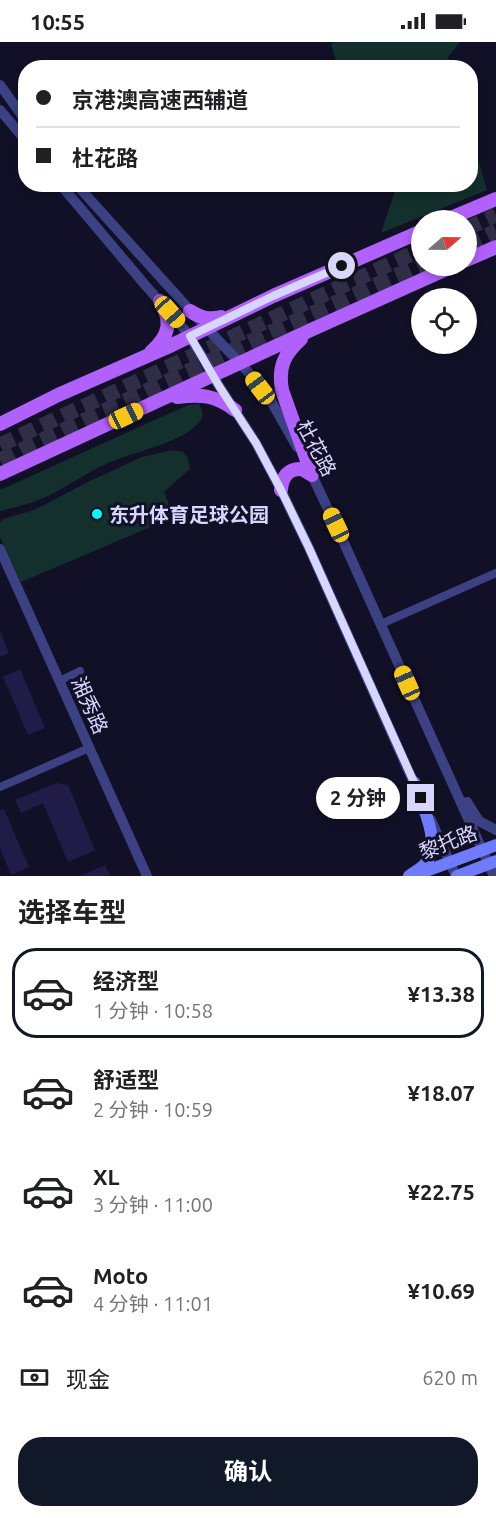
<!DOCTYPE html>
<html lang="zh">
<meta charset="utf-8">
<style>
:root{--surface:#fff;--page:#f6f6f6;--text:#202124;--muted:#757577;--line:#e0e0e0;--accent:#111827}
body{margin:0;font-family:Ubuntu,"Noto Sans SC",sans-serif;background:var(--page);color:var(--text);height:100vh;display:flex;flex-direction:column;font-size:22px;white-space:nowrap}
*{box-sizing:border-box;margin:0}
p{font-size:20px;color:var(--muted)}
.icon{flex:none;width:33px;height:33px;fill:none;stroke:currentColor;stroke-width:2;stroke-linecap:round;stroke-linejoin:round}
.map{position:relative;height:834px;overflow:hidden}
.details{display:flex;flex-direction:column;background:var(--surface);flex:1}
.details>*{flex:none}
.banner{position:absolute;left:18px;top:18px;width:460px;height:132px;border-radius:24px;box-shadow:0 3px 9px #0003;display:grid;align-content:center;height:132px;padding:0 18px;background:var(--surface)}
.needle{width:39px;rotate:70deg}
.fabs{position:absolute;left:411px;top:168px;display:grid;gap:12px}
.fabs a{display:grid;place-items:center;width:66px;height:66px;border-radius:50%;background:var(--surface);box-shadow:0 3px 9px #0003;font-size:30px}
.end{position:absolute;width:27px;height:27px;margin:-14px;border:8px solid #d6d6fe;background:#111;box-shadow:0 0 0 3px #111}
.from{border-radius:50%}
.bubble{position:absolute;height:42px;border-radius:21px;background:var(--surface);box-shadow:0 3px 9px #0003;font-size:20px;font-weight:700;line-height:42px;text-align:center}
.car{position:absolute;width:18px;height:36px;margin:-18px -9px;border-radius:8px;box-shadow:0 0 4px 2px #0007;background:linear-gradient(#f5c518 24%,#345 0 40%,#f5c518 0 76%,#345 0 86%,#f5c518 0)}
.banner b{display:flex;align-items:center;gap:21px;height:57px;font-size:22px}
.banner b+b{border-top:2px solid var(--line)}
.banner i{width:15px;height:15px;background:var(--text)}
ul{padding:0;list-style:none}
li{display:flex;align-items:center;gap:18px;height:90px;margin:0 12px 9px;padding:0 6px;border:3px solid transparent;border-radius:24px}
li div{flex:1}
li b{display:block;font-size:22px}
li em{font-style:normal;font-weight:700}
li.selected{border-color:var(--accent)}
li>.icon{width:54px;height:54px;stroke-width:1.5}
h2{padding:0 18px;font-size:27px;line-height:72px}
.pay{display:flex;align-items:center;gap:15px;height:66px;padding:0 18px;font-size:22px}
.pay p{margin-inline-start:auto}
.cta{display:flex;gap:12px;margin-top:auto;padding:12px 18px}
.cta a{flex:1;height:69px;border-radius:24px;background:var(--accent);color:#fff;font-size:24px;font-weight:700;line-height:69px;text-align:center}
.status{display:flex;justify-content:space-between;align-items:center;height:42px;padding:0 30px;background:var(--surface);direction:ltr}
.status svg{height:16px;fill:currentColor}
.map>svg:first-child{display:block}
.green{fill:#13302c}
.building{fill:#201c47}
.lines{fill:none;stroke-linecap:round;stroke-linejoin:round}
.motorway-tunnel{stroke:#2f2e46;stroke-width:15;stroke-dasharray:15 8;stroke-linecap:butt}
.minor{stroke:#3c4184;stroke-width:8}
.tertiary{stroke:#3c4184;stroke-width:10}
.secondary{stroke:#6f7bfb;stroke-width:12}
.primary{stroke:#b060fb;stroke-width:14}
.route{stroke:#d6d6fe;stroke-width:8}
.poi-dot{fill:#07f9f7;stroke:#111026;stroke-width:2}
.labels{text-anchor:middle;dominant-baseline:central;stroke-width:6;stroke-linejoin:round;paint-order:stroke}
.street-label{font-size:20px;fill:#d6d6fe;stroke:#111026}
.poi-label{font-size:20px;font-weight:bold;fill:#d6d6fe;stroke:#111026;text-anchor:start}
</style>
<div class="status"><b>10:55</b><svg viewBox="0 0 49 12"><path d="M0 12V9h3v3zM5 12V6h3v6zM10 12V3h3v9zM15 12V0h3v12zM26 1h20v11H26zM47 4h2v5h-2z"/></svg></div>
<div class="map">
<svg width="496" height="834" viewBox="0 0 496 834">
<rect width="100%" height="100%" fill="#111026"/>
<path class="green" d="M335,0H460L448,15L451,26L338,25L331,2Z
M471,93L487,148L381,191L397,143L471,142Z
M199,362C202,368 205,373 200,379C185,400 137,409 113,419C90,428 70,443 48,454C34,461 16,465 0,469V448L188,363Z
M173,408L183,410L188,416L190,427L164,450L174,475L21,540L0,495V480L3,477L34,468L92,438L142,415Z"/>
<path class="building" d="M0,589L9,611L0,615Z
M20,627L45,686L28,693L3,635Z
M57,741L68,743L95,808L68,820L43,761L21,771L15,758Z
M4,767L29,825L11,833L0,806V768Z
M105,823L110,834H79L92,829Z"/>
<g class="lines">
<path class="motorway-tunnel" d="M466,187L496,173
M466,202L496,189
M0,403L422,207
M0,418L271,290L422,222"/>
<path class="minor" d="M381,582L496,531
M59,639L80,629
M0,745L89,706"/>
<path class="tertiary" d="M0,43L26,79
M0,68L26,99
M60,142L146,244L184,287L202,314L219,344L256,401L281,448L309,506L417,748
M76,142L189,267L250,332L271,359L297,405
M309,427L344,501L494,834
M0,507L147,834
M467,760L479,779L496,788
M431,778L456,834"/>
<path class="secondary" d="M418,832L496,803
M409,834C414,830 421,827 425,822C443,802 421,761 414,740
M457,834L496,819"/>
<path class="primary" d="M446,178L496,157
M466,218L496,205
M190,269C201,276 209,278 221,275
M301,297C284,312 278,325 282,348L312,433
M151,310C169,294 173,280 160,259
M177,355C201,352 215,353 235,368
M0,382L58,353L172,303L273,254L422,189
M0,432L313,287L453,224
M281,448C282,435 288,426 302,427L312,433"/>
</g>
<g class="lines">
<path class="route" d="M342,224L273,254L190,294L219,344L256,401L281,448L309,506L421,756"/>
</g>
<circle class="poi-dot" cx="97" cy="472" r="6"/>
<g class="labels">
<g class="street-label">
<text transform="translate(317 406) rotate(62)">杜花路</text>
<text transform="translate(90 663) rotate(66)">湘秀路</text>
<text transform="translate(448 800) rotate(-21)">黎托路</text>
</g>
<g class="poi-label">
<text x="109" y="472">东升体育足球公园</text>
</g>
</g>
</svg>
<div class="fabs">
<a><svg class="needle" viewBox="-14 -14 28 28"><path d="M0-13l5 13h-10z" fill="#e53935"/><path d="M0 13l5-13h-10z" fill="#757577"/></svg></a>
<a><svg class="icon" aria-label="locate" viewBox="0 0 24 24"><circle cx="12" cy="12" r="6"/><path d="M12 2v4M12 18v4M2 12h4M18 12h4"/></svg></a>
</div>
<i class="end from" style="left:342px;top:224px"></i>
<i class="end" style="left:421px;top:756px"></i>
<div class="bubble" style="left:316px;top:735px;width:84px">2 分钟</div>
<i class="car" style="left:170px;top:270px;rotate:138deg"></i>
<i class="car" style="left:260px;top:346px;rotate:323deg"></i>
<i class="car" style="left:126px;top:374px;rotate:65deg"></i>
<i class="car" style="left:336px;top:483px;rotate:335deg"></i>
<i class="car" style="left:407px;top:641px;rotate:336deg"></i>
<div class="banner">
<b><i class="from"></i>京港澳高速西辅道</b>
<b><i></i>杜花路</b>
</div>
</div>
<section class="details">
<h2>选择车型</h2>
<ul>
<li class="selected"><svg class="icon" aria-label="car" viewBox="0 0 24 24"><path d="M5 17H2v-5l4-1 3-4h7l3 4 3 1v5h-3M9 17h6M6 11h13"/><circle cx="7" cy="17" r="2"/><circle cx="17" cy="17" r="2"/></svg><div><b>经济型</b><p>1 分钟 · 10:58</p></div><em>¥13.38</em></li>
<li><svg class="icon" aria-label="car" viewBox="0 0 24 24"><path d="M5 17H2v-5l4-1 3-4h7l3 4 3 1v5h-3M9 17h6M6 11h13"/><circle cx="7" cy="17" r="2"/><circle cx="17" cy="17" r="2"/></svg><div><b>舒适型</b><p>2 分钟 · 10:59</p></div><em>¥18.07</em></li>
<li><svg class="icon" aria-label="car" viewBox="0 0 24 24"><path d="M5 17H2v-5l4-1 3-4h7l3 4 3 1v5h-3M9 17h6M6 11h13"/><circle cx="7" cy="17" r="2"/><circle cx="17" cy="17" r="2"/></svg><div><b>XL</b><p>3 分钟 · 11:00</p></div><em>¥22.75</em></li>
<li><svg class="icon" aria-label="car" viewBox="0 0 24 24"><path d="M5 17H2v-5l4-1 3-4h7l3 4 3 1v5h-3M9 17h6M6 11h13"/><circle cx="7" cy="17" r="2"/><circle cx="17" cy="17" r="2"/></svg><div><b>Moto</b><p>4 分钟 · 11:01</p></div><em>¥10.69</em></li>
</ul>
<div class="pay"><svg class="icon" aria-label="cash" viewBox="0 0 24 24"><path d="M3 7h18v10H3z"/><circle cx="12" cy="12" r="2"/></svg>现金<p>620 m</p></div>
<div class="cta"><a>确认</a></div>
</section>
